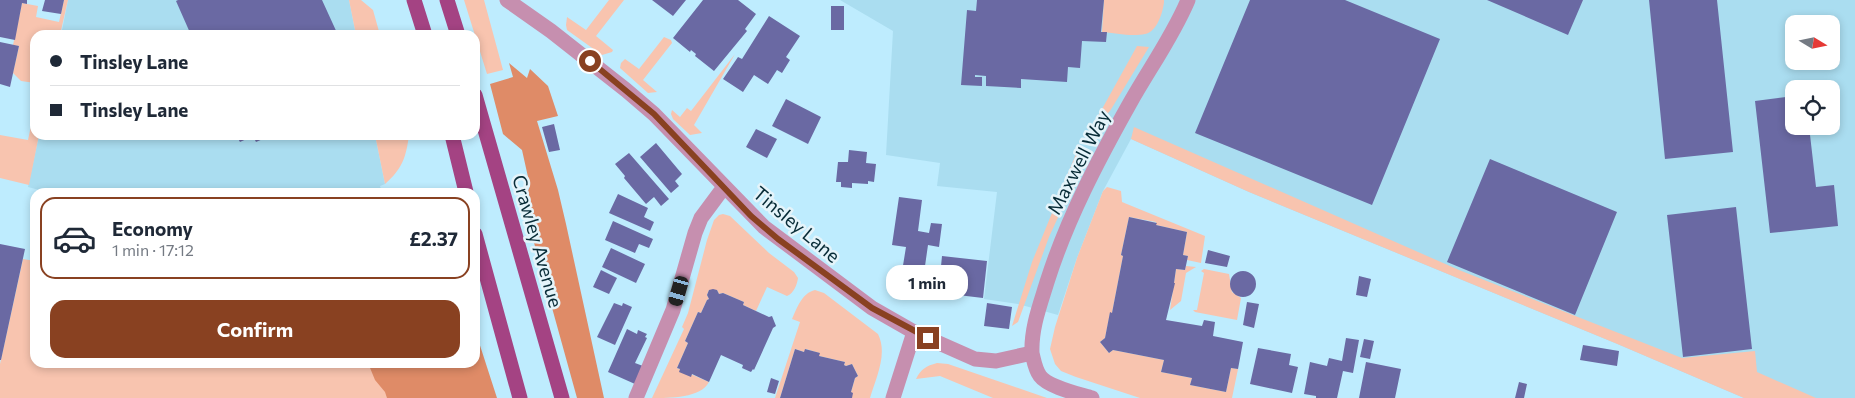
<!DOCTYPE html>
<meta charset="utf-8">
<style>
:root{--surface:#fff;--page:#f6f6f7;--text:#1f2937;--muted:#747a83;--line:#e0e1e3;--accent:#894121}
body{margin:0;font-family:Commissioner,sans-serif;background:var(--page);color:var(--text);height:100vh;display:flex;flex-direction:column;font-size:19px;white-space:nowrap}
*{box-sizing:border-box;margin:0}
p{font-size:16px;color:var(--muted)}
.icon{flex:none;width:28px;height:28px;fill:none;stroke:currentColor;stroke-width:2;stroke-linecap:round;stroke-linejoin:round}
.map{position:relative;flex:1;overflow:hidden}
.side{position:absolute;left:30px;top:188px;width:450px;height:180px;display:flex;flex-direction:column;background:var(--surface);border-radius:15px;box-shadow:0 2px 8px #0003}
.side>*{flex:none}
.banner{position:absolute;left:30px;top:30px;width:450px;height:110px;border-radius:15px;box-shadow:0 2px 8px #0003;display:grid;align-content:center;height:110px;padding:0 20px;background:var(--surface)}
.needle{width:32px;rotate:100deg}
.buttons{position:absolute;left:1785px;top:15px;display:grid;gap:10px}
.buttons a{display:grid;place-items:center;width:55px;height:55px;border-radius:10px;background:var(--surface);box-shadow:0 2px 8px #0003;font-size:25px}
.end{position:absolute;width:22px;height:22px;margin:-11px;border:6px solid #894121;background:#fff;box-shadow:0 0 0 2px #fff}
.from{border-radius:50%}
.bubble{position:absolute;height:35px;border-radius:15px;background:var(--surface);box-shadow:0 2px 8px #0003;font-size:16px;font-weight:700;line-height:35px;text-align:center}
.car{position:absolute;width:15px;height:30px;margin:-15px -8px;border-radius:6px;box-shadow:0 0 4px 1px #0007;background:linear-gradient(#222 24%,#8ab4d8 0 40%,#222 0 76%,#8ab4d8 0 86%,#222 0)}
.banner b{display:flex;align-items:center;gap:18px;height:48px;font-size:19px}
.banner b+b{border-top:1px solid var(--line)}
.banner i{width:12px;height:12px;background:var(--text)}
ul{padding:9px 0 0;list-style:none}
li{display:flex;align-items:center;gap:15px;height:82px;margin:0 10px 8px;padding:0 10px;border:2px solid var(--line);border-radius:15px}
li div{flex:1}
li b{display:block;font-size:19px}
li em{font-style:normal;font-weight:700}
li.selected{border-color:var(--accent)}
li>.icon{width:45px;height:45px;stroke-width:1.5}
.action{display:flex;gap:10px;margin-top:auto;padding:10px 20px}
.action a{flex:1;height:58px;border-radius:15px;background:var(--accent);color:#fff;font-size:20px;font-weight:700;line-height:58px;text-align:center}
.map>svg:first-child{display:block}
.built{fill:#aaddf0;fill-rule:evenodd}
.green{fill:#f8c4af}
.forest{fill:#df8b67}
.building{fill:#6a69a3}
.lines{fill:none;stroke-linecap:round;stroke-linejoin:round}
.minor{stroke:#c68faf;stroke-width:15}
.major{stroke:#a44383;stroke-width:15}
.route{stroke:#894121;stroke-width:6}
.labels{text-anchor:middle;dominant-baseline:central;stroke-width:5;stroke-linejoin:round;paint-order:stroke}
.street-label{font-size:19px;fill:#082c37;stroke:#e5f4fa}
</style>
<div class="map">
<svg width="1855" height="398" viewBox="0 0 1855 398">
<rect width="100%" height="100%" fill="#beecfe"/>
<path class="built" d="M68,0H349L356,35H61Z
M840,0H1855V398H1744L1615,343L1249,192L1131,139L1103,191L1077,258L1058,315L1018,304L984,299L997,192L937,186L940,163L886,155L893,31ZM1794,24H1831V61H1794ZM1794,89H1831V126H1794Z
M39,135H375L385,184L380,186L382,192H43V191L28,187Z"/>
<path class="green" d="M64,0H68L60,35H35V83L21,81L13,73L19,46L13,45L22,3L38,6L36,17L59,22Z
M349,0H361L373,10L380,35H356Z
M464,0H484L503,70L487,74Z
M609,0H624L596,36L613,50L612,52L602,55L567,30L566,25L567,17L586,30Z
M1104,0H1164V2C1163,12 1157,32 1145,34C1132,37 1115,33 1102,32Z
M664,37L671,40L672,43L643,80L657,92L648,93L620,68L621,63L625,59L639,69Z
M1137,46L1149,47L1110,111L1107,114L1097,118Z
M735,54L694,125L702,133L690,135L673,119L671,114L672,110L680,117L687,108L691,111Z
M35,107V135H39L29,185L0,178V135L28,140Z
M1134,127L1459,270L1682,358L1755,351L1757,372L1816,398H1744L1615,343L1249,192L1131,139Z
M375,135H409C406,158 402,169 385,184Z
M1076,154L1080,162L1078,174L1049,237L1018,322L1012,326L1032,262Z
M1107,187L1121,191L1122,202L1205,236L1201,263L1187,260L1188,256L1183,255L1187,232L1156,225V222L1129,217L1121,255L1123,256L1112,313H1110L1105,338L1100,342L1109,353L1113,350L1164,360L1161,372L1192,378L1190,385L1226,392L1231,368L1238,369L1232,398H1140L1076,377L1061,371L1055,364L1050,349L1055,327L1077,258L1103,191Z
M723,214L730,216L769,253L794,272L798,278C797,285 794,293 787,296L767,287L756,311L743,305L744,302L723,293L719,294L717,290H709L707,295L709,299L707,300L701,313L698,312L685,341L688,343L677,368L709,382C701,398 670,398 652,398L684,329L682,327L688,313L707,240L714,220L719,215Z
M23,259L35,261V362L434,363L446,398H0V364Z
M1186,266L1196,267L1186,273L1181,301L1170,310L1176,269L1185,270Z
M1204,269L1229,274L1232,292L1241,298L1237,320L1195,312L1193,310H1197L1204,273L1201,271Z
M815,290L824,293L878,334C888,354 876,378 870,398H852L851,392L855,378L858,376L852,364L846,366L844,365L845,362L819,356V353L806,349L804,352L795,349L780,398H775L800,322L792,319C797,308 802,293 815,290Z
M937,363L948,364L1047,398H993L940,376L916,379C921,369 926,366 937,363Z"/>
<path class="forest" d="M509,63L527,78L530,69L548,86L558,116L537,121L558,190L566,224L604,398H577L523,203L530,186L522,150L503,134L490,84L513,77Z
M475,330L497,398H387L385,392L375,380L368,363L475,362Z"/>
<path class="building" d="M0,0H27V4L22,3L15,40L0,37Z
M45,0H64L61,14L42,11Z
M178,0H322L338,35H191L176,1Z
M652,0H686L673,16Z
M703,0H738L756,14L745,29L747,31L714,71L695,56L696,54L691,50L690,52L673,38Z
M977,0H1104L1101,32H1107L1106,42L1082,41L1080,68L1068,67L1067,82L1021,79V88L986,86V76L975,75V77H982V86L961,85L967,10L976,11Z
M1250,0H1345L1440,39L1372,205L1195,133Z
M1487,0H1583L1568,35Z
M1649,0H1717L1733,152L1665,159Z
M831,6H844V30H831Z
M769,16L800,36L786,57L790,60L782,73L777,70L768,84L754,75L743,92L723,79L738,57L742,59Z
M0,42L19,46L10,87L0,84Z
M1794,96V126H1809L1816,187L1834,185L1838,226L1770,233L1755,101Z
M786,99L821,117L808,144L772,126Z
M554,124L560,150L549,152L542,127Z
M756,129L777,139L767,158L746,147Z
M236,135H272L256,142L253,136L240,142Z
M656,143L682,174L675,181L679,186L671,193L640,157Z
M849,150L867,152L866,163L876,164L874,182L868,181V184L852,183V188L841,187V182H836L838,162H848Z
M629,153L669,199L661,206L654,197L646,204L624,178L625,176L615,164Z
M1490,159L1617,212L1575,315L1447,262Z
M618,194L648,208L644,217L654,222L650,231L609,213Z
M899,197L922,200L918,231L929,233L931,223L942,224L939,247L928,245L922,287L900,284L906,247L892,245Z
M1736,207L1752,349L1683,357L1667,215Z
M1129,217L1157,223L1156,225L1187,232L1183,255L1188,256L1185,270L1176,269L1174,283H1175L1166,320L1202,326L1204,320L1215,322L1213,336L1243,342L1238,369L1231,368L1226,392L1190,385L1192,378L1161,372L1164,360L1113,350L1109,353L1100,342L1105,338L1110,312L1112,313L1123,256L1121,255Z
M613,221L653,239L649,248L639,244L635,253L605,240Z
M0,244L25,249L1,360H0Z
M611,248L645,264L636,283L602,267Z
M1208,250L1230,256L1227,267L1205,263Z
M942,256L987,261L983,298L958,295V299L938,297Z
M601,270L617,278L609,294L593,287Z
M1230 284a13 13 0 1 1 26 0a13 13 0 1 1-26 0Z
M1359,276L1371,279L1367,297L1356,295Z
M713,289L717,290L719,294L723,293L744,302L743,305L769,317L772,316L776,326L773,328L754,370L753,369L751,372L742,368L743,365L721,355L709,382L692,374L691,377L679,372L680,369L677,368L688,343L685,341L698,312L701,313L707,300L709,299L707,295L709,290Z
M1247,302L1259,304L1254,328L1243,325Z
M614,303L622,306L623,303L632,307L615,345L597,337Z
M987,303L1012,307L1009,329L984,326Z
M627,329L637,334L638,330L647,334L645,337L647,338L635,363L643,366L635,384L608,372Z
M1346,338L1359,340L1353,373L1343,371L1337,398H1316V396L1304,394L1310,362L1327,366L1329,358L1342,361Z
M1364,339L1374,341L1370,359L1360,357Z
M1583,345L1619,351L1617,366L1580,360Z
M1258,348L1291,354L1289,365L1298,367L1292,393L1250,384Z
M795,349L804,352L805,349L820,353L819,356L845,362L844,365L846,366L852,364L858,376L855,378L851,392L853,393L852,398H780Z
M1366,362L1401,369L1395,398H1359Z
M771,378L779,381L775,394L767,392Z
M1519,382L1527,384L1524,398H1515Z"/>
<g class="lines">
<path class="minor" d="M507,0L551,31L626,90L654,114L764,227L872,308L914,332L975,359L996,361L1032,353C1034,361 1035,369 1040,376C1048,387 1079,394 1092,398
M1032,353C1031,328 1040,305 1047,282C1067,219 1098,160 1130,103C1149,69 1173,36 1188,0
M636,398L673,310L695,233L701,218L724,187
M893,398L914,332"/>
<path class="major" d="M414,0L425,35
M447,0L458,35
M475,95L562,398
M452,135L466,192
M475,234L520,398"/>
</g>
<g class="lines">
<path class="route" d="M590,61L654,114L751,216L778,239L872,308L928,338"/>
</g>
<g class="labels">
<g class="street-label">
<text transform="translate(1078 162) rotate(-63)">Maxwell Way</text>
<text transform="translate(797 224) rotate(40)">Tinsley Lane</text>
<text transform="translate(538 241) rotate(74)">Crawley Avenue</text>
</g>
</g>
</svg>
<div class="buttons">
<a><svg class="needle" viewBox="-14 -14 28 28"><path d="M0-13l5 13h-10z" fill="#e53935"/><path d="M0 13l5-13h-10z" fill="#747a83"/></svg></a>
<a><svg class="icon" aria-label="locate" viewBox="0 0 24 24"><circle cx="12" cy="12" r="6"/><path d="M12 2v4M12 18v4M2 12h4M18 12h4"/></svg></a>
</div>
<i class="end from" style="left:590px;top:61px"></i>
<i class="end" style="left:928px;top:338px"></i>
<div class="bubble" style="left:886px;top:265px;width:82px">1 min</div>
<i class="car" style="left:679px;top:291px;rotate:196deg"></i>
<div class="banner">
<b><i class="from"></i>Tinsley Lane</b>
<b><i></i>Tinsley Lane</b>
</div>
<section class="side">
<ul>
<li class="selected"><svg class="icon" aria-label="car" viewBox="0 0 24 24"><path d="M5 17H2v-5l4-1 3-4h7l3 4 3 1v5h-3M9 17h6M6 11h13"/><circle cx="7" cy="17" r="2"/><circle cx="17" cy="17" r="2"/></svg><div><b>Economy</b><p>1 min · 17:12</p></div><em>£2.37</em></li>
</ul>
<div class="action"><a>Confirm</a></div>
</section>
</div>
